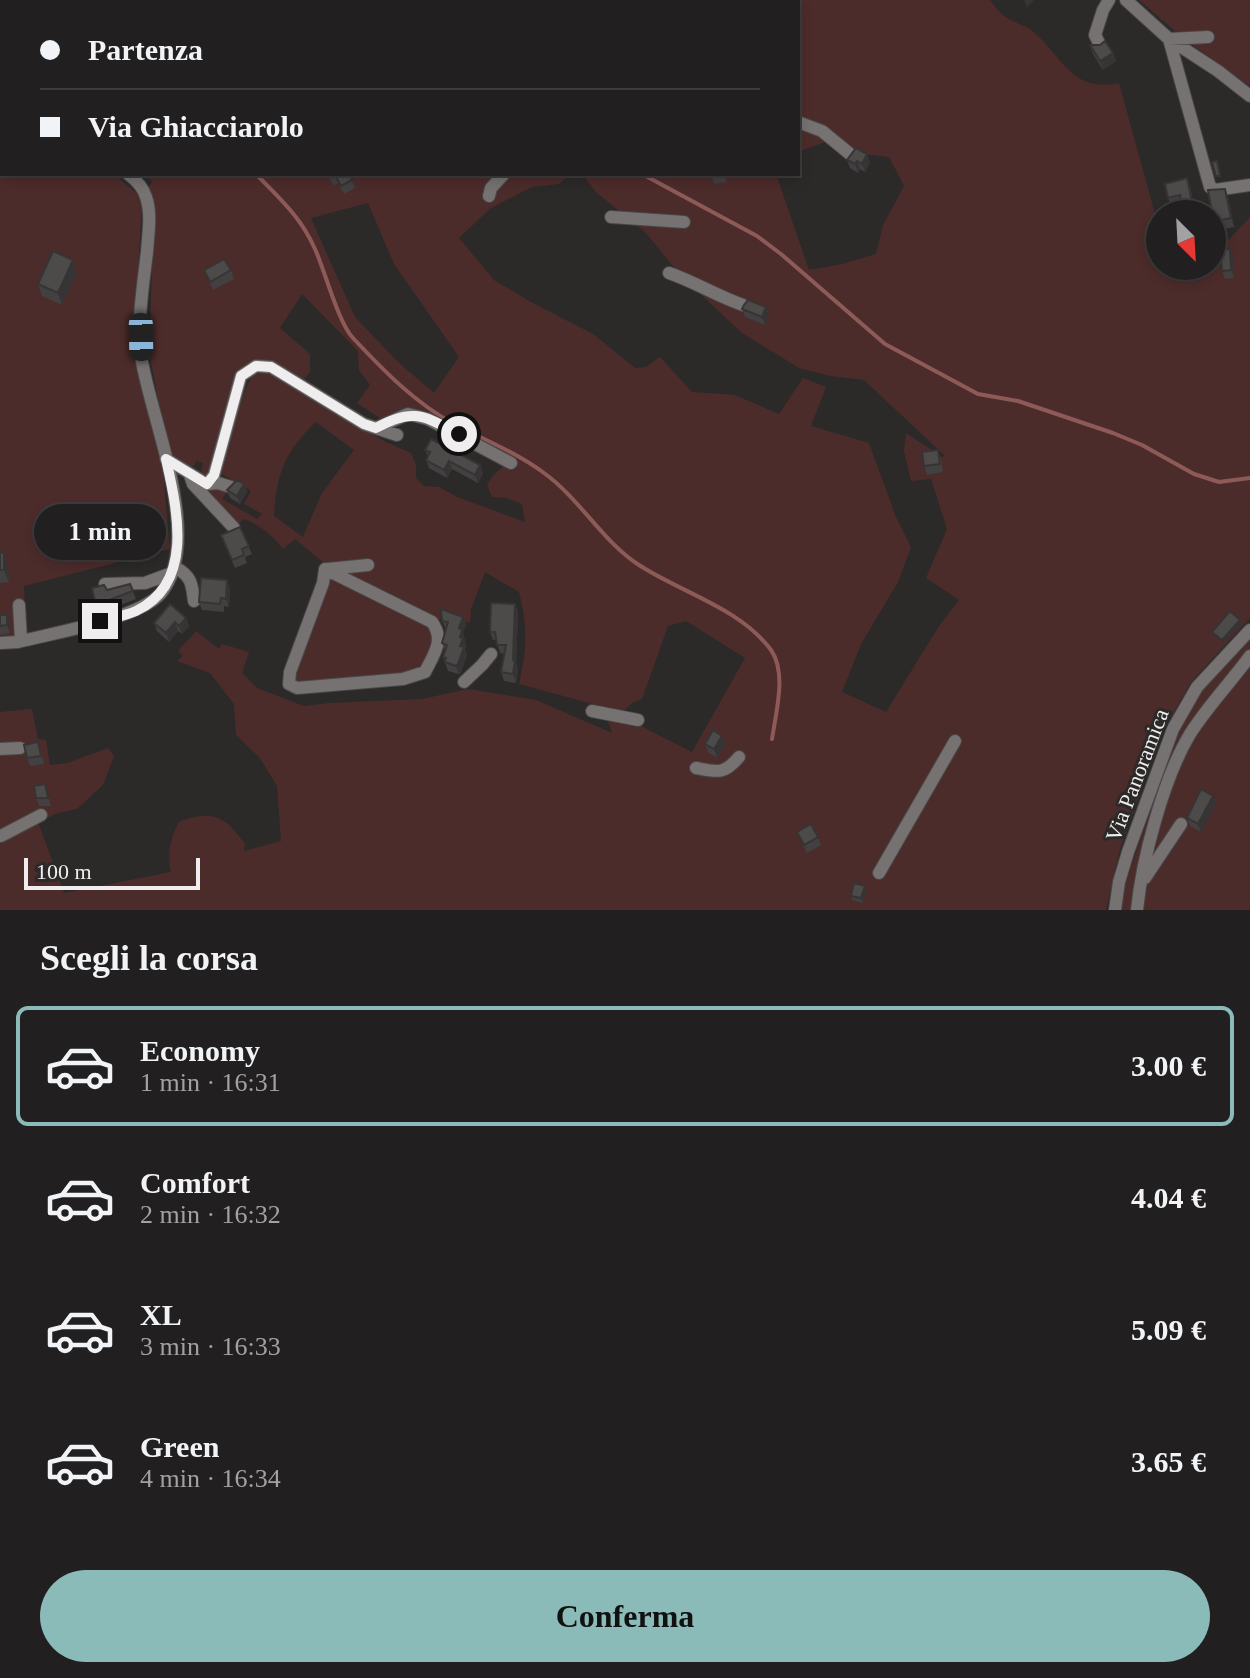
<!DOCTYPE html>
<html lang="it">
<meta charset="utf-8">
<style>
:root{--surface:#211f1f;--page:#292728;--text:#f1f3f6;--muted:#a2a2a4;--line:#3e3d3d;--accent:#8bbbb9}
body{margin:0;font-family:Georgia,serif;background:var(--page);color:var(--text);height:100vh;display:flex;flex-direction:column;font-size:30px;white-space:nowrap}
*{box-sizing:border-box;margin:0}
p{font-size:26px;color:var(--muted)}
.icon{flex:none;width:44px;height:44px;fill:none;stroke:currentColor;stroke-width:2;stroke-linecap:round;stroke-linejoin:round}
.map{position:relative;height:910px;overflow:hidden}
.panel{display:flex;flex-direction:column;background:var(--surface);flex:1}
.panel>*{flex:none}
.guide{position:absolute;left:0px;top:0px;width:800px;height:176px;box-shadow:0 4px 12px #0003,0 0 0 2px var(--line);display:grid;align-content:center;height:176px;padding:0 40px;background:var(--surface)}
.needle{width:52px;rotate:156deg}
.controls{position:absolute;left:1146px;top:200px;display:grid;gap:16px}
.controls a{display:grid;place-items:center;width:80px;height:80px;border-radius:50%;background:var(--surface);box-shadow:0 4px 12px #0003,0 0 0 2px var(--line);font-size:40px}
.scale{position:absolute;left:24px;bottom:20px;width:176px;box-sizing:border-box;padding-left:8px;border:4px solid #efeded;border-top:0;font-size:22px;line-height:28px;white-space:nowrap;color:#efeded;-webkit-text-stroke:6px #2c2929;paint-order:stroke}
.end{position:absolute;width:36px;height:36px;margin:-18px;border:10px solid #efeded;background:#111;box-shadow:0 0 0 4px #111}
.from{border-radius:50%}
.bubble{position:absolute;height:56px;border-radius:28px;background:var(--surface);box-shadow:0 4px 12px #0003,0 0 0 2px var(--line);font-size:26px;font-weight:700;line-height:56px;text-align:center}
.car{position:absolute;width:24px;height:48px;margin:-24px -12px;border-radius:10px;box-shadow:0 0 6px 2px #0007;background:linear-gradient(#222 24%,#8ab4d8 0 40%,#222 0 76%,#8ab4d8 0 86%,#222 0)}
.guide b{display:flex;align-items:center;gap:28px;height:76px;font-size:30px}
.guide b+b{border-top:2px solid var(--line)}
.guide i{width:20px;height:20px;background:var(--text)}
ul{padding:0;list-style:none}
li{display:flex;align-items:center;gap:24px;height:120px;margin:0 16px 12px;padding:0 24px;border:4px solid transparent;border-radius:12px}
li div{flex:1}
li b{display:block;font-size:30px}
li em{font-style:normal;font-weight:700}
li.current{border-color:var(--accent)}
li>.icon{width:72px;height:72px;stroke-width:1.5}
h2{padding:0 40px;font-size:36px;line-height:96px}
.primary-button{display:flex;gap:16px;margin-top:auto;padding:16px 40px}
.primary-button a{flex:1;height:92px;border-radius:48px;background:var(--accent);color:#111;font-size:32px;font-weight:700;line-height:92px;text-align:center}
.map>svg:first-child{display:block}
.green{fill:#4c2c2b;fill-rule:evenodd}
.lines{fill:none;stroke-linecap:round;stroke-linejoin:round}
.stream{stroke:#8d5a58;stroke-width:4}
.minor-casing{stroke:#494747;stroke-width:14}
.minor{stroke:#767272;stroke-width:12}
.wall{fill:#424040}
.shaded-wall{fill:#363434}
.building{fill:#4d4a4a;stroke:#363434;stroke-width:2}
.route{stroke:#efeded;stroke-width:10}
.labels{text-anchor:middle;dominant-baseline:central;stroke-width:6;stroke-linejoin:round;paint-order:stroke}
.street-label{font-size:22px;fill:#efeded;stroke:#2c2929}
</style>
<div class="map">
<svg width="1250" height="910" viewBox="0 0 1250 910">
<rect width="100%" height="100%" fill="#2c2929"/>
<path class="green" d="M265,0H990C994,5 998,11 1003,15C1011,22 1023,24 1031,30C1063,55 1069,93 1119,83L1160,232V266H1212V251L1221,248L1250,217V618L1191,682L1164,729L1120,849L1106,910H0V712L32,709L38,739L46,740L50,765L67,763L108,748L114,756L103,785L77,809L58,813L38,822L64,893L171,872C167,853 170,839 179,822C211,809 226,816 245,844L244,851L281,841L277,786L260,758L236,735L234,704L210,673L177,661L183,656L178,651L196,631L219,649L222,644L249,652L242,673L257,688L304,706L330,703L422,699L468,689L536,700L612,733L607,718L641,726L692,752L745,658L686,621L668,626L642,699L632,703L622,712L519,684C527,649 528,627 519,592L485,572L471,609L470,623L442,614L421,672L296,685L293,682L325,564L295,539L283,549C273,536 260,525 244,519L238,524L197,483L229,489L222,499L257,519L262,514L244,504L251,491L222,474L231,426L252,374L269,373L384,441L411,453L416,465V478L424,486L439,487L457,497L525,522L522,504L507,498L492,497L487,485L493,475L504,466C473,442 424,390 383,420L357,403L370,385L359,370L358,351L302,294L280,328L310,354V372L303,381L263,360L247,366L210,475L200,477L203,463L196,461L195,465L187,468L169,456L149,351L154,215L148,190L152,181L144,174H776L809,270L842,264L876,254L883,225L904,186L889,157L843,152L825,142L798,152V2ZM583,176L596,192L646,233L682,277L742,333L799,368L830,376L864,380L945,456L942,457L906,433L904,451L911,481L931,479L947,529L926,578L959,600L939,626L886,712L842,692L861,644L898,582L911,547L896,517L869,443L811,426L826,387L803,378L779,414L735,395L692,392L660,357L646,367L635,368L593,334L531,302L494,280L459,238L491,208L532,187L559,184L567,177ZM368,203L394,264L459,357L434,393L398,362L355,317L311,218ZM316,422L354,450L322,493L303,537L274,516C276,475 285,451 316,422Z
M1139,0H1250V86L1188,42L1196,32L1175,31Z
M0,11L2,174H114L137,194L142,206L135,317L141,382L163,471L170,549L24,586L26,635L0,639Z
M1250,638V910H1121L1125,886L1175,736L1202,690Z"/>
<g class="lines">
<path class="stream" d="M137,0V2
M275,0L276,2
M357,0L360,2
M318,2L323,0
M256,174C280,199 301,217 315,249C325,271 338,322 353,338C383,370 415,403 454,424C484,440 516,452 544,473C580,499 602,541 639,565C682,593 740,608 771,650C787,673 776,712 772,739
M642,174L757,236L781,254L885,344L978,394L1018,401L1113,433L1142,445L1194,474L1219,482L1250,478"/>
<g class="minor-casing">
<path id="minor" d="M0,0L2,2
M1126,0L1169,39L1218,71L1250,96
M1208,37L1169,39L1210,187L1215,190L1250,185
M1100,45L1095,35L1103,10L1109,0
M798,122L822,131L850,154
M489,196L491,188L504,174
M611,217L684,222
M669,273C695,282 717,296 743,305
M376,428L397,435
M166,459L207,484L218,483L231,487
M190,475L193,484L234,528
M207,484L214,475L241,376L256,366L271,367L364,424L376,428L408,414L428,419L511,463
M175,567C191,576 192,583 194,601
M325,569L432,622C445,640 434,654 425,672L403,679L297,688L289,684L290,672L323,583Z
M328,569L368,565
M105,584L145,583L172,573
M19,605L21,641
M0,643L18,642C52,633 139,619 161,593C205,539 150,418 141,356C137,322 143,286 147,252C148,235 152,214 146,197C143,187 136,180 128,174
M464,682L482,665L491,654
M592,711L638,720
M0,749L20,748
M696,768C717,772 724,775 739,757
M1,836L41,815
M879,873L955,741
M1145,878L1181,824
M1115,910L1119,882L1128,852L1173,729L1197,687L1250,630
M1137,910C1142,859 1164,777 1190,734C1207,707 1231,682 1250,656"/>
</g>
<use href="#minor" class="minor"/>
</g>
<path class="wall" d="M1090,45L1113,53L1116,61L1103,70L1093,54Z
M847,160L870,162L865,172L860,169L858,173L850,168Z
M327,174H349L355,188L344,194L338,183L334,186Z
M711,174H725L726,182L714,184Z
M1190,186L1195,210L1211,207L1225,189L1228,197L1234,227L1212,231V214H1183L1181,204L1171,206L1168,198Z
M1233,257L1234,278L1225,279L1222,271Z
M73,260L77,273L62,305L42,296L38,284Z
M204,270H231L234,279L213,290Z
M766,307L769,315L765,325L745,317L742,309Z
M425,450L480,465L483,473L478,483L452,469L447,478L429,468L426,460L428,456Z
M941,458L943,472L927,475L924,466Z
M244,484L247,492L240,504L230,498L227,490Z
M240,527L252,554L245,557L247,563L235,568L224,543Z
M0,553L8,565L9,582L0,583Z
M227,580L230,589L229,607L224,606V612L202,610L199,602Z
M130,584L136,599L99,613L96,605L107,590Z
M515,604L518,612L516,663L518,669L516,683L504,681L501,672L504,654L500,653L496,640H493L490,632Z
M0,615L10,623V633L0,635Z
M463,617L466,625L463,632L466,646L465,650L467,655L461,672L459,674L448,671L443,657L445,651L442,643L446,629L442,621Z
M186,618L189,626L182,634L178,631L169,642L157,631L154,623Z
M705,744H725L717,758L708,752Z
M41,750L44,764L30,766L27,758Z
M45,784L51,806H39L36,798Z
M1216,804L1201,832L1190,826L1187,818Z
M797,832L818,837L821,845L807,853Z
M866,890L863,903L852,900L851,896Z"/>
<path class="shaded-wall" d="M1024,0H1034L1027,8Z
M1113,53L1116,61L1103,70L1100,61Z
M867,154L870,162L865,172L862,164Z
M857,161L860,169L858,173L855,164Z
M1225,189L1228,197L1234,227L1231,218Z
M1230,249L1233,257L1234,278L1231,270Z
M73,260L77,273L62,305L58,293Z
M766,307L769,315L765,325L762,317Z
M449,461L452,469L447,478L444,470Z
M480,465L483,473L478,483L475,475Z
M244,484L247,492L240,504L237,496Z
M4,553L8,565L9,582L4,570Z
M227,580L230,589L229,607L226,599Z
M515,604L518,612L516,663L518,669L516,683L513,674Z
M7,615L10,623V633L7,625Z
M463,617L466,625L463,632L466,646L465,650L467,655L461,672L459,674L456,666L460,646L459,628Z
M186,618L189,626L182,634L179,626Z
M1240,620L1242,624L1223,644L1222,640Z
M175,622L178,631L169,642L166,633Z
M722,736L725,744L717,758L714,749Z
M1213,796L1216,804L1201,832L1198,824Z
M865,886L866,890L863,903L861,898Z"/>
<path class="building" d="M1105,41L1113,53L1100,61L1090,45H1100Z
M856,148L867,154L862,164L857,161L855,164L847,160Z
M1217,161L1220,176H1216L1212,162Z
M329,174H349L352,180L341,186L335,175L331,177Z
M1187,178L1194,211L1211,207L1208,190L1225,189L1231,218L1212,222V214H1181H1183L1180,195L1168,198L1165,184Z
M1230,249L1231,270L1222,271L1220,250Z
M53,251L73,260L58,293L38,284Z
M224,259L231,270L210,282L204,270Z
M748,300L766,307L762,317L742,309L744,305Z
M431,439L480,465L475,475L449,461L444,470L426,460L430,452L425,450Z
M938,450L940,464L924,466L922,452Z
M237,480L244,484L237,496L227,490Z
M240,527L249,546L242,549L244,555L232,560L221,535Z
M0,553H4V570H0Z
M201,578L227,580L226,599L221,598L220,604L199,602Z
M130,584L133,591L96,605L92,588L104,585L107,590Z
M491,603L515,604L513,660L515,661L513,674L501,672L506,645H497L495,632H490Z
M170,604L186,618L179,626L175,622L166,633L154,623Z
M441,609L463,617L459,628L462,630L460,637L463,638L460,646L464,647L458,664L456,666L445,662L446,658L443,657L447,645L442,643L448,622L442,621Z
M1230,611L1240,620L1222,640L1212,632Z
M0,615H7V625L0,626Z
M713,730L722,736L714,749L705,744Z
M38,742L41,756L27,758L24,745Z
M45,784L48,798H36L34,786Z
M1201,789L1213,796L1198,824L1187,818Z
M811,824L818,837L804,845L797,832Z
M854,883L865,886L861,898L851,896Z"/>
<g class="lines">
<path class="route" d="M100,621C111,618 125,616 136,611C195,583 177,509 166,459L207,484L214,475L241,376L256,366L271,367L364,424L376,428C413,407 424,416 459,434"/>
</g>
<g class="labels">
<g class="street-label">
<text transform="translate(1137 775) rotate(-69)">Via Panoramica</text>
</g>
</g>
</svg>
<div class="controls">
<a><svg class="needle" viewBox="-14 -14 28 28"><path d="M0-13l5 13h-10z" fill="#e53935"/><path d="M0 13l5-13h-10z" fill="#a2a2a4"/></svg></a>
</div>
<div class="scale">100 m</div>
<i class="end from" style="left:459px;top:434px"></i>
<i class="end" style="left:100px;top:621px"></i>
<div class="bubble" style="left:34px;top:504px;width:132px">1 min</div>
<i class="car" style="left:141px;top:337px;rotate:179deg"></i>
<div class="guide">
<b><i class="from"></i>Partenza</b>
<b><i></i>Via Ghiacciarolo</b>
</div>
</div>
<section class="panel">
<h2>Scegli la corsa</h2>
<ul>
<li class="current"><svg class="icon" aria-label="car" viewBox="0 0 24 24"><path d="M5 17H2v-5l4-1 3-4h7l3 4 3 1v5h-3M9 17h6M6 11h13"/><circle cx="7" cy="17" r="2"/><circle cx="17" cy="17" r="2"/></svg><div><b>Economy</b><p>1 min · 16:31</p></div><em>3.00 €</em></li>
<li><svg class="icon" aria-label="car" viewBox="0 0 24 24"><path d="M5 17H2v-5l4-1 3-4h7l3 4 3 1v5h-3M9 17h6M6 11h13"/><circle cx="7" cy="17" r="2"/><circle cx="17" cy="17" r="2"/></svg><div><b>Comfort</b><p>2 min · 16:32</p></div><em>4.04 €</em></li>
<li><svg class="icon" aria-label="car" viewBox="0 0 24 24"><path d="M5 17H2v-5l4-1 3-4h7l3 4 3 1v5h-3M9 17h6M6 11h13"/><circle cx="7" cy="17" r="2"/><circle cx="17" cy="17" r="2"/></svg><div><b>XL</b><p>3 min · 16:33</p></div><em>5.09 €</em></li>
<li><svg class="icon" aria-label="car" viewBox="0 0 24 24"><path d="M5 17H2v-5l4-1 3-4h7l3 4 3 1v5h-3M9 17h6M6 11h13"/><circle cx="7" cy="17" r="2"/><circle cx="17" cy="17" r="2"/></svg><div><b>Green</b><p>4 min · 16:34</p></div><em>3.65 €</em></li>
</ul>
<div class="primary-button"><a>Conferma</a></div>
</section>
